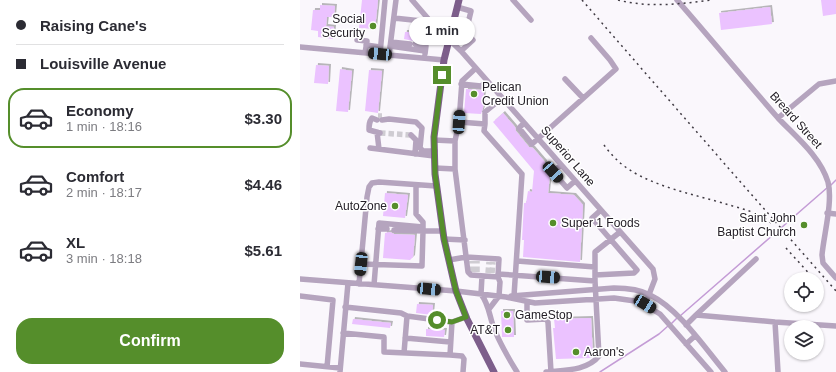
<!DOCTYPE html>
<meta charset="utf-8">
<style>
:root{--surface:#fff;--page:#f2f2f3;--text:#2b2b33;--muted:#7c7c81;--line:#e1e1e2;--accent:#558e2b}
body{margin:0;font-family:Arial,sans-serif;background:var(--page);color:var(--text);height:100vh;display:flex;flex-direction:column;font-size:15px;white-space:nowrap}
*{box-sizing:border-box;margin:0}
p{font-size:13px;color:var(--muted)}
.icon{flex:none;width:22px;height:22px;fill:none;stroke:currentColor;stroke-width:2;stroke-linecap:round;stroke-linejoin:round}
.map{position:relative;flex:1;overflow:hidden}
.drawer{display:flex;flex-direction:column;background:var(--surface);width:300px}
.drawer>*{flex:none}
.top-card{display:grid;align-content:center;height:88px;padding:0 16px;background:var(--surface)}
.fabs{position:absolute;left:484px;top:272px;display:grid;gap:8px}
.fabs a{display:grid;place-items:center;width:40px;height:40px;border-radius:50%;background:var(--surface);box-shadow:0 1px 3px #0004;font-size:20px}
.end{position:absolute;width:18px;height:18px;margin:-9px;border:5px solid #558e2b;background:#fff;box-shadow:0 0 0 2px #fff}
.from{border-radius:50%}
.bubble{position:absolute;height:28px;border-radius:14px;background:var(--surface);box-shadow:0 1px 3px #0004;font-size:13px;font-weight:700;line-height:28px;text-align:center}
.car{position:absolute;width:12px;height:24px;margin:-12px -6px;border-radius:5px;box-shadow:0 0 3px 1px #0007;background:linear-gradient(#222 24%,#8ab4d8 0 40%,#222 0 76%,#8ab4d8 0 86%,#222 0)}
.top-card b{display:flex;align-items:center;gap:14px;height:38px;font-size:15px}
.top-card b+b{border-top:1px solid var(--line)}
.top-card i{width:10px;height:10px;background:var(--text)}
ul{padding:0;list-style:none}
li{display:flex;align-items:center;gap:12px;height:60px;margin:0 8px 6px;padding:0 8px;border:2px solid transparent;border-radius:16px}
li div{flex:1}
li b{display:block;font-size:15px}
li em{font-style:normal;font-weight:700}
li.on{border-color:var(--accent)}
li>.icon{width:36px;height:36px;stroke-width:1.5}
.primary-button{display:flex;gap:8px;margin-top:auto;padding:8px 16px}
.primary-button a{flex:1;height:46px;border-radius:16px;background:var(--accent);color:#fff;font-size:16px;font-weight:700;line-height:46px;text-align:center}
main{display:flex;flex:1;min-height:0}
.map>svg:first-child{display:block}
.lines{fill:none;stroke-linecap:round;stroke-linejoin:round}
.stream{stroke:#c49cd6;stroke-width:1.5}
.building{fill:#ebc2ff;filter:url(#shadow)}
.minor-tunnel{stroke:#cfccd2;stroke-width:5.5;stroke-dasharray:5.5 3;stroke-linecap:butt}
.minor{stroke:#b5a4be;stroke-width:5.5}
.major{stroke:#7d5e8b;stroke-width:7}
.rail{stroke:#403b43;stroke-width:1.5;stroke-dasharray:2 4;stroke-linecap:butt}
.route{stroke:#558e2b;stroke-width:5}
.poi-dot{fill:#558e2b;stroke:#fff;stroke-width:1.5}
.labels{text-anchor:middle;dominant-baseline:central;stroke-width:3;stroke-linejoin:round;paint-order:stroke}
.poi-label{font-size:12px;fill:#252028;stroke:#fff;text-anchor:end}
.street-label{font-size:12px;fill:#252028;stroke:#fff}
</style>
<main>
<section class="drawer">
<div class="top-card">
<b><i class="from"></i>Raising Cane's</b>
<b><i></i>Louisville Avenue</b>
</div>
<ul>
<li class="on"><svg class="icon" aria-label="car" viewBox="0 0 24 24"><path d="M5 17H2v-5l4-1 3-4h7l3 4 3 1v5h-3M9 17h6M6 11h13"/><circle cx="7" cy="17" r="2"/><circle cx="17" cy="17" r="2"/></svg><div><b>Economy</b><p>1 min · 18:16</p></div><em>$3.30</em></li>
<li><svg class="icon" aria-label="car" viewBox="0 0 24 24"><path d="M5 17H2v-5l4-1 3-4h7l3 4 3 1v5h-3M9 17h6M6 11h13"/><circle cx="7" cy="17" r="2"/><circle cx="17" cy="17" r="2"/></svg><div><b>Comfort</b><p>2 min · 18:17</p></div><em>$4.46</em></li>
<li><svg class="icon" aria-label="car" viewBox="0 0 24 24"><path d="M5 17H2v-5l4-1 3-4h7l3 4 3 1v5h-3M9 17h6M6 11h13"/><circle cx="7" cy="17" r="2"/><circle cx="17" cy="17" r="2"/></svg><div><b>XL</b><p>3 min · 18:18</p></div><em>$5.61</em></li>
</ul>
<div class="primary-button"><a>Confirm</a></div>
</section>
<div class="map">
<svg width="536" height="372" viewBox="0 0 536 372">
<defs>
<filter id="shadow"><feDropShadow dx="2" dy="-2" stdDeviation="0" flood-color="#0004"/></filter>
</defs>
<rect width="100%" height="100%" fill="#faf7fc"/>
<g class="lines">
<path class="stream" d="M531,185L536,180
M380,316L528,187
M371,324L377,318
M300,372L359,334L368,326"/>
</g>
<path class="building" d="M62,0H78L75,29L59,28Z
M521,0H536V14L523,16Z
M20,5L35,6L34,17H27L26,26L34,27L33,39L18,37V31L11,30L13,10H20Z
M470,7L472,24L421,30L419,13Z
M109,30L125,32V34H131L130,41H113L104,39L105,32H109Z
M16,65L29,66L28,84L14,83Z
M40,69L52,71L48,112L36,111Z
M69,70L82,71L78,113L65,111Z
M166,89L181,90L184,89L183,108L181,114L164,113Z
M203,113L215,127L216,131L229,147L233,148L245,162L244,170H249L250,175L248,193L274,195L283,205L280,262L223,257L224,240H222L224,203H226L228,191L232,192L234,171L193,122Z
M85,193L108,195L105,218L83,216Z
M90,232L94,234L115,235L113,257L110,260L83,258L85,233Z
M117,304L133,305L132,315L116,313Z
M201,311H213L214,337H202Z
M291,318L293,356L291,358L256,359L253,328H255L254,319Z
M53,319L91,323L90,328L52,324Z
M126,329L145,330L144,337L126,336Z"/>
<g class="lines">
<path class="minor-tunnel" d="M78,116H82
M80,133L111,135
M172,272V261
M177,272V261
M188,273L189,262
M192,273L193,262"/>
<path class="minor" d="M112,0L131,22L161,51L353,269L355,279L345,305
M213,0L231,20
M377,0C411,39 444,79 478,118C496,137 520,156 528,182C533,201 524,234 522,255L523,263L536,278
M157,7L171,11L166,32L173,40L161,51
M94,18L131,22
M151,28L166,32
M57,40L67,41L65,53
M91,42L110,44
M115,44L126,46L125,54
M66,45L80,47
M90,46L125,51
M0,47L144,60
M80,54L85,0
M89,55L96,0
M176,68L162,81L159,122L155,141V169L168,272L171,275L198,277L200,282L199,296L189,309
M265,79L283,98
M161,84L181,86L187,81
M478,118L519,84L536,81
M77,120L72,118C69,122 69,125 69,130L80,133
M82,120L89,119L116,122L122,128L120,148L123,151H135
M159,122L185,124V112L202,98
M224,123L219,128L232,144L316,69L310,60L291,38
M185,124L184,131L222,174L214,296
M77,132L79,149
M111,135L116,140L115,154
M134,140L155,141
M70,148L134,156
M261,165L253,172L267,188L275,181
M135,168L155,169
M116,185V214L123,222V231H143
M527,213L536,214
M78,229H87
M144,239L165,240
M149,260L166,257L199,259L198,276
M61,264L122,266L123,231L94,230
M295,267V252L320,232
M198,274L295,281V267L217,261
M295,275L334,273L337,270L292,218L301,210
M182,276L181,294C190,306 189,317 195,331C201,345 209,359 217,372
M0,279L156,291L206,297L235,303L314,298L335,301L345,305L360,314L411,372
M59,284L67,197L69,187L72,183L79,182L136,186
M74,285L79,223L123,227
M0,296L33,300L27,367
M211,296L314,288C326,288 339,289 350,295C379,309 404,347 425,372
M227,302V320L246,319L248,322L251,372
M45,307L101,313L107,316L152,322
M396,315L456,259
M475,322L478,372
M386,325L396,315L475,322L536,326
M43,333L84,337V352L150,355
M105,338L150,342
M386,344L395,336
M104,353L107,316
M0,364L40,368
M40,372L48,283
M163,372L164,359L162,356L150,355L152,322L166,317
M246,372C264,370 287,371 299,356L295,281"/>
<path class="major" d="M159,0L144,60L134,137L135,174L144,239L156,291L167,319L194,372"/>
<path class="rail" d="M282,0C366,97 451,194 536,291
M318,0C349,8 380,4 412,0
M304,145C308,151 313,156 318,161C344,185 393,194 426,204C442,209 459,212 471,223
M486,248L514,279"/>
</g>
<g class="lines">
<path class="route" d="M137,320L152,322L166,317L156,291L144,239L135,174L134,137L142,75"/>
</g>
<g class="poi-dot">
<circle cx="73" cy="26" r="4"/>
<circle cx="174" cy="94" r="4"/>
<circle cx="95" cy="206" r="4"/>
<circle cx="253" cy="223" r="4"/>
<circle cx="504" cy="225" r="4"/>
<circle cx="207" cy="315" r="4"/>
<circle cx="208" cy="330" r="4"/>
<circle cx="276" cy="352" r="4"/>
</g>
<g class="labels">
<g class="poi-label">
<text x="65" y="19">Social<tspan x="65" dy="14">Security</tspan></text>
<text x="182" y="87" text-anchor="start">Pelican<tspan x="182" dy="14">Credit Union</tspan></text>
<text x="87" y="206">AutoZone</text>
<text x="496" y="218">Saint John<tspan x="496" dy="14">Baptist Church</tspan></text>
<text x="261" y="223" text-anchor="start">Super 1 Foods</text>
<text x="215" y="315" text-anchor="start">GameStop</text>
<text x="200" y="330">AT&amp;T</text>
<text x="284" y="352" text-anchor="start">Aaron's</text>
</g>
<g class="street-label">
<text transform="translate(496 120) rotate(48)">Breard Street</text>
<text transform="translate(268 156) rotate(49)">Superior Lane</text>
</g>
</g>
</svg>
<div class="fabs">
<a><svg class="icon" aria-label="locate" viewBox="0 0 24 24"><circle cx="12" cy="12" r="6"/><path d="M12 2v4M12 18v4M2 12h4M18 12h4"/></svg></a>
<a><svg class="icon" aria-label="layers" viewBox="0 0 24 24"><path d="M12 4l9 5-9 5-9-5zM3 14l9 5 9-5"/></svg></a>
</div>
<i class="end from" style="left:137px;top:320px"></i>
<i class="end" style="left:142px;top:75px"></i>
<div class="bubble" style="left:109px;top:17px;width:66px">1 min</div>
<i class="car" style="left:80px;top:54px;rotate:275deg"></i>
<i class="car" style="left:159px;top:122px;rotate:4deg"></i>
<i class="car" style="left:253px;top:172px;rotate:138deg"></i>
<i class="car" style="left:61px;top:264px;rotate:186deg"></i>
<i class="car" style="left:248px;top:277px;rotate:94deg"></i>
<i class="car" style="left:129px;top:289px;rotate:95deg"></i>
<i class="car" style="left:345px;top:304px;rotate:121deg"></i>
</div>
</main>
